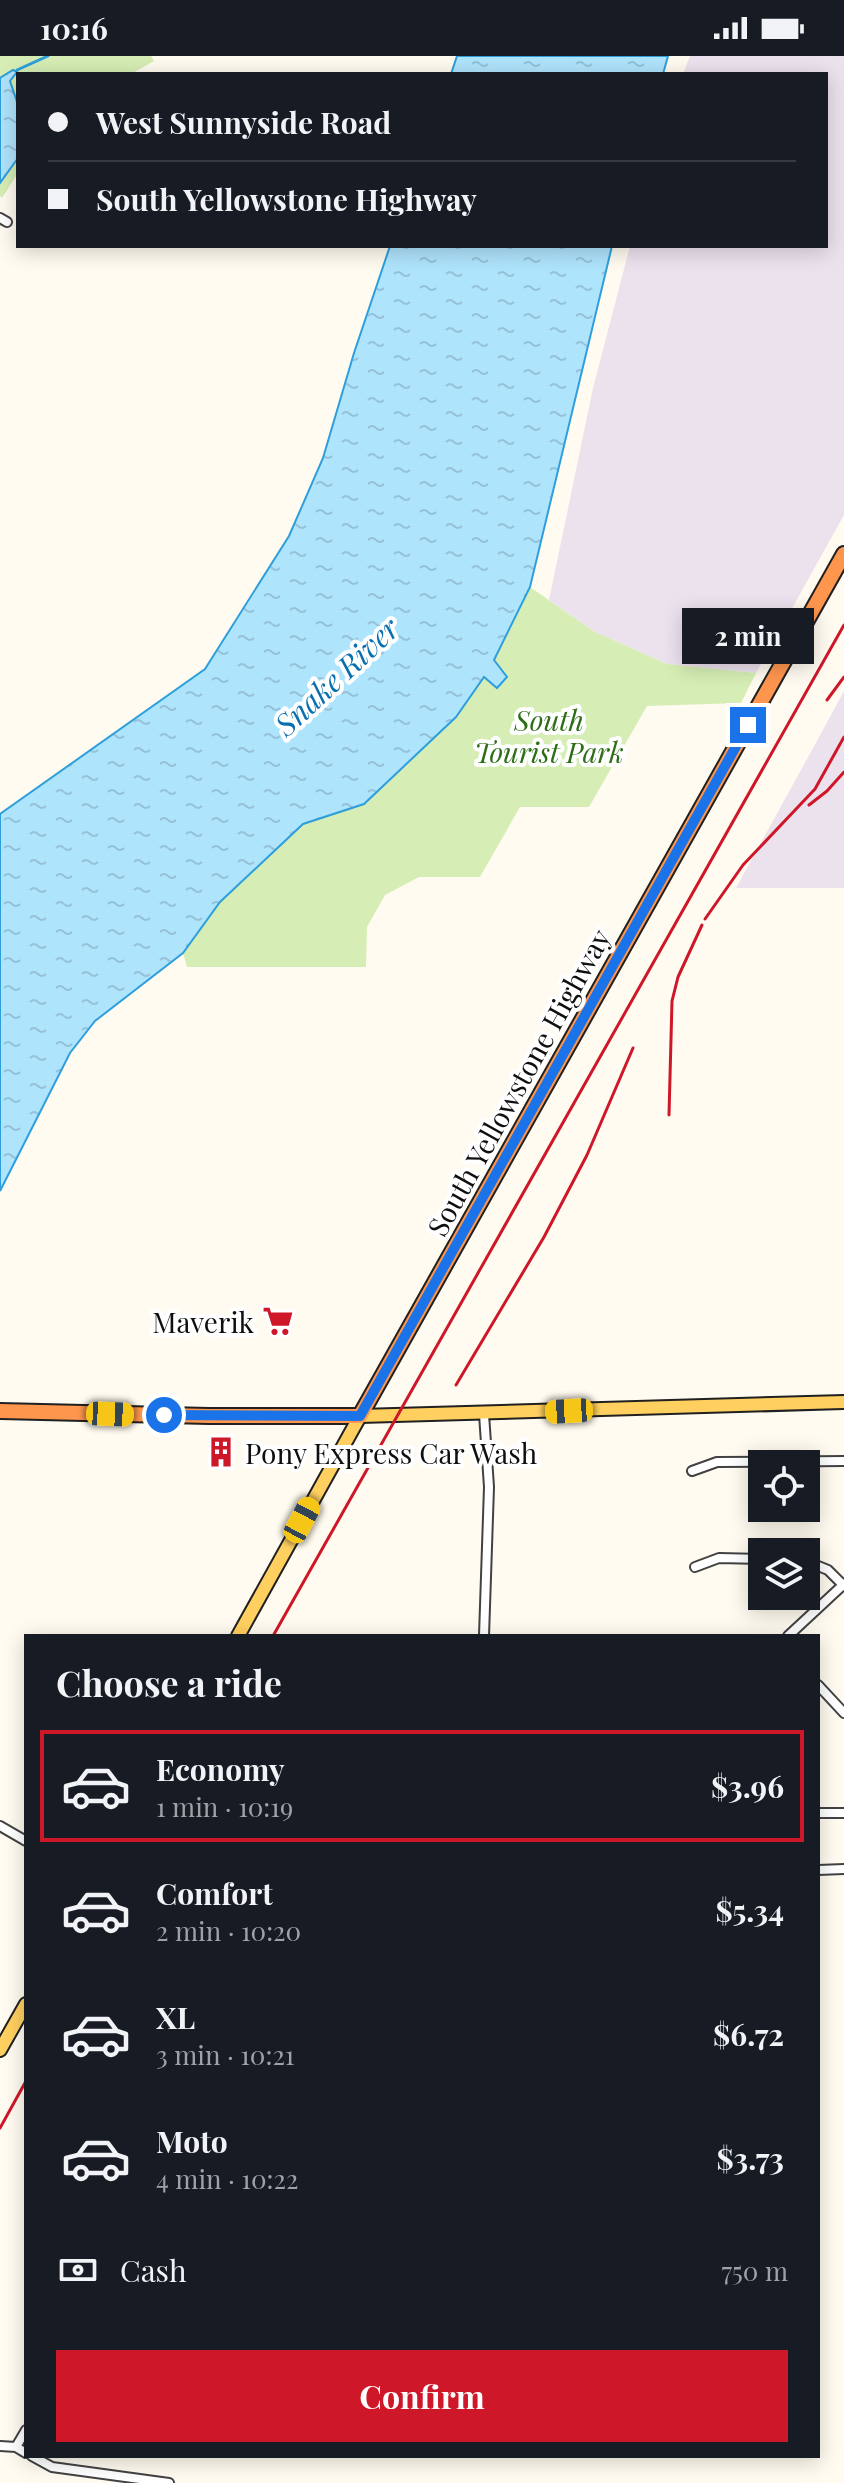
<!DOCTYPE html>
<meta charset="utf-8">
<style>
:root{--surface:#171b24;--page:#20242c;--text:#f1f3f6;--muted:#9ea1a6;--line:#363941;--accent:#ce1729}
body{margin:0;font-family:"Playfair Display",serif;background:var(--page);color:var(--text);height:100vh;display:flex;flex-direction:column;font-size:30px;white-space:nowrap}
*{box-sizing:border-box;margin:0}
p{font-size:26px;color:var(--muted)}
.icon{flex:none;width:44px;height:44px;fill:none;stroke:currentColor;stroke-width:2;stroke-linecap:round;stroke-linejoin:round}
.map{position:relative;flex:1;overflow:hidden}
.drawer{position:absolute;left:24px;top:1578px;width:796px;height:824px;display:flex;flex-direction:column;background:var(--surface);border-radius:0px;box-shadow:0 4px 20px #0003}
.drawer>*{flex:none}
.guide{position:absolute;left:16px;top:16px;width:812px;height:176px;border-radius:0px;box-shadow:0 4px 20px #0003;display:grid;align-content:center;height:176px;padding:0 32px;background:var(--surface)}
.fabs{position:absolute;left:748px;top:1394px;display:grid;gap:16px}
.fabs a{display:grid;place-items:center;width:72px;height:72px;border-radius:0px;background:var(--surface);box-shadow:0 4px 20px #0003;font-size:40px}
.end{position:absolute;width:36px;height:36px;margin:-18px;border:10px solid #1a73e8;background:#fff;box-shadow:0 0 0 4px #fff}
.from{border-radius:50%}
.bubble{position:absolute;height:56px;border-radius:0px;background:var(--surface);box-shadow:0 4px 20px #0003;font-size:26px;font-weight:700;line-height:56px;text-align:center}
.car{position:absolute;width:24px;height:48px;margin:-24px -12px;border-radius:10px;box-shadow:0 0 6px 2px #0007;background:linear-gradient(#f5c518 24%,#345 0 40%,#f5c518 0 76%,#345 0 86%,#f5c518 0)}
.guide b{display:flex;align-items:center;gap:28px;height:76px;font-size:30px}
.guide b+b{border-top:2px solid var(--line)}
.guide i{width:20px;height:20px;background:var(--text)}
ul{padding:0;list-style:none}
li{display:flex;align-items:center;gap:24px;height:112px;margin:0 16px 12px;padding:0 16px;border:4px solid transparent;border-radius:0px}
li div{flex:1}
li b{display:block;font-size:30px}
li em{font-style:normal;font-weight:700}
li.on{border-color:var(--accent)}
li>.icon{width:72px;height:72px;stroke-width:1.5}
h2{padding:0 32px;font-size:36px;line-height:96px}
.pay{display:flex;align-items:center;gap:20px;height:88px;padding:0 32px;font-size:30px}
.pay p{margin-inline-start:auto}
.action{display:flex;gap:16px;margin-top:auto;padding:16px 32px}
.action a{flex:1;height:92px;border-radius:0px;background:var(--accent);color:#fff;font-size:32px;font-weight:700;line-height:92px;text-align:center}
.status{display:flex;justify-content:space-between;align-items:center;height:56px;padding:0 40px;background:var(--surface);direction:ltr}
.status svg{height:22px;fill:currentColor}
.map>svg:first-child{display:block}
.industrial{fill:#ece2ee}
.park{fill:#d6eeb5}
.water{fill:url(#water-ripples);stroke:#2e9fdc;stroke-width:2}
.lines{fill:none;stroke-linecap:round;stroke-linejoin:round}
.stream{stroke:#2e9fdc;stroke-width:3}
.street-casing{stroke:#424242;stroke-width:12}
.primary-casing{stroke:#202020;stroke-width:16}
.highway-casing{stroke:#202020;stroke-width:18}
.street{stroke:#fff;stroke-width:8}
.primary{stroke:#ffd060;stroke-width:12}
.highway{stroke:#ff964e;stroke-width:14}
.rail{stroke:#ce1729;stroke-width:3}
.route{stroke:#1a73e8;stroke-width:10}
.labels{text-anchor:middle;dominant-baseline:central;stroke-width:8;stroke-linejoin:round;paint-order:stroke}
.park-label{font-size:28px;font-style:italic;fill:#2e6e17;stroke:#fff}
.street-label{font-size:28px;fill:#0f0f0f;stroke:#fff}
.poi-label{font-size:28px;fill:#0f0f0f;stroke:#fff;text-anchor:end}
.water-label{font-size:30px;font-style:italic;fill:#0a6faf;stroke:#fff}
</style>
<div class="status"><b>10:16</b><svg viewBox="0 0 49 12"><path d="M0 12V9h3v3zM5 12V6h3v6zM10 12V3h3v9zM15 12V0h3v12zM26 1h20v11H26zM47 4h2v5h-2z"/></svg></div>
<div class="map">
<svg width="844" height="2427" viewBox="0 0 844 2427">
<defs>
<pattern id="water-ripples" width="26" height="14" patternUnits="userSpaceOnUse" patternTransform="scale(2)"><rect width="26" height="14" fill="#afe4fd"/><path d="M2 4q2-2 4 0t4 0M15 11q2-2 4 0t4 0" fill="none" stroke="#95c2d8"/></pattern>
</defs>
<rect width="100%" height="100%" fill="#fffbf0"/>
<path class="industrial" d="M690,0H844V459L756,617L667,608L595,576L549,544L593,332L630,190H826V18H683Z
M844,635V832H736L818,683Z"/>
<path class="park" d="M0,0H151L154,5L131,18H18V117L2,142L0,140Z
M530,531L595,576L667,608L756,617L741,647L647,650L589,751H520L480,821H419L385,839L367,871L366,911H187L183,897L220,846L303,768L364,747L456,661L485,620L497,632L507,621L494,604Z"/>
<path class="water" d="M457,0H668L663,18H451Z
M13,14L17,16L10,25L18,49V102L0,127V22Z
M390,190H612L530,531L494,604L507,621L497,632L484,621L456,661L364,748L303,768L220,846L183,897L95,965L70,997L0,1135V758L205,613L289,480L323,402L354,297Z"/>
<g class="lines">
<path class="stream" d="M17,14L48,0"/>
<g class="street-casing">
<path id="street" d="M0,162L7,166
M484,1358L489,1431L484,1580
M692,1415L717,1406L844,1405
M806,1505L828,1514L844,1530
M695,1511L719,1502L762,1503
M788,1580L844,1528
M818,1629L844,1657
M818,1757H844
M0,1770L26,1785
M818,1814L844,1813
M0,2390L16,2391L26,2397
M16,2391L26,2374
M32,2400L52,2411L169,2427"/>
</g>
<g class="primary-casing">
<path id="primary" d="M238,1580L360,1360L844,1346
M0,1994L26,1948"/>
</g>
<g class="highway-casing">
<path id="highway" d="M0,1355L209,1360H360L844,498"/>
</g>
<use href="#street" class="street"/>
<use href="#primary" class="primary"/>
<use href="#highway" class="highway"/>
<path class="rail" d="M827,644L844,621
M809,749L827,735L844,716
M705,863L743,809L815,733L844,681
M669,1059L672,945L678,921L702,869
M456,1329L544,1181L587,1099L633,992
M273,1580L844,569
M0,2072L26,2025"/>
</g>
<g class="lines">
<path class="route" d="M164,1359L360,1360L748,669"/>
</g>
<defs>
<g id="supermarket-bare" transform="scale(2.4)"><path d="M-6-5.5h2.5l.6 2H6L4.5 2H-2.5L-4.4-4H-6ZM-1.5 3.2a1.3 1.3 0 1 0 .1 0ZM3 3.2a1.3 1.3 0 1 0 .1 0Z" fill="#ce1729" stroke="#fff" stroke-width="2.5" paint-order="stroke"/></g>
<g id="building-bare" transform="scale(2.4)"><path d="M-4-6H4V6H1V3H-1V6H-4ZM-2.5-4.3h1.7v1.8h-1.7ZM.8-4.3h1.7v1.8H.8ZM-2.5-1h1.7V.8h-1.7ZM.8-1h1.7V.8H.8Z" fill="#ce1729" stroke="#fff" stroke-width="2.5" paint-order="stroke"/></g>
</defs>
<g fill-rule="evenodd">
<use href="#supermarket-bare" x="278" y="1265"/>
<use href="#building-bare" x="221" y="1396"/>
</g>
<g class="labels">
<g class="park-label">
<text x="549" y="663">South<tspan x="549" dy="32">Tourist Park</tspan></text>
</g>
<g class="street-label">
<text transform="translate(518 1026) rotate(-61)">South Yellowstone Highway</text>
</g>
<g class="poi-label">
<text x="254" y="1265">Maverik</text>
<text x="245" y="1396" text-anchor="start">Pony Express Car Wash</text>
</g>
<g class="water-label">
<text transform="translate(336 620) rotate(-43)">Snake River</text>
</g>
</g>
</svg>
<div class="fabs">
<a><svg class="icon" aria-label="locate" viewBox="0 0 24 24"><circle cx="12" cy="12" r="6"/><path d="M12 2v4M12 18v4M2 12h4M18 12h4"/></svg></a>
<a><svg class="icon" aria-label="layers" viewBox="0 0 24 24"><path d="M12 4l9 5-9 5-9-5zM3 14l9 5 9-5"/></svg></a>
</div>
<i class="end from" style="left:164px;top:1359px"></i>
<i class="end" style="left:748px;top:669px"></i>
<div class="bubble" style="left:682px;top:552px;width:132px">2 min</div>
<i class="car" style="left:569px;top:1355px;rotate:267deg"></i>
<i class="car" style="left:110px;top:1358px;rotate:92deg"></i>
<i class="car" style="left:302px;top:1464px;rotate:28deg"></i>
<div class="guide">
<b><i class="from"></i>West Sunnyside Road</b>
<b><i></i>South Yellowstone Highway</b>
</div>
<section class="drawer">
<h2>Choose a ride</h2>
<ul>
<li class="on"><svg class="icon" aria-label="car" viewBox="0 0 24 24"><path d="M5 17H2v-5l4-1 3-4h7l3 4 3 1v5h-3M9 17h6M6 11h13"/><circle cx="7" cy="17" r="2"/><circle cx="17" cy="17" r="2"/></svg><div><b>Economy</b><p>1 min · 10:19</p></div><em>$3.96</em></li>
<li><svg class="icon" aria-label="car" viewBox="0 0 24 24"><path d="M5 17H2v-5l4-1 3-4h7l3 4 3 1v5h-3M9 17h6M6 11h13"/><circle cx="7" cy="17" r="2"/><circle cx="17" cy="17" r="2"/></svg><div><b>Comfort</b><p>2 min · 10:20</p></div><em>$5.34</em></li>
<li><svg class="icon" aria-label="car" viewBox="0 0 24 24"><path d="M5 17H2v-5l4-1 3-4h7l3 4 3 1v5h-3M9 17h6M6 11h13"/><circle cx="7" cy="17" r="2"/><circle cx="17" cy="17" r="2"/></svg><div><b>XL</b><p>3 min · 10:21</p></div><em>$6.72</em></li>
<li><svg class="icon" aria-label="car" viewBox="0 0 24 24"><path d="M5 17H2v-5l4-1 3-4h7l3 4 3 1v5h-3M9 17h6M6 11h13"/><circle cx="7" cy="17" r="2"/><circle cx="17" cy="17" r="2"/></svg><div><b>Moto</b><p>4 min · 10:22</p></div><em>$3.73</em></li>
</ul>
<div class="pay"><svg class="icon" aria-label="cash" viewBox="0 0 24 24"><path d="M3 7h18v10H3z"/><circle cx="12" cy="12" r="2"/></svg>Cash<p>750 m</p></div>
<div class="action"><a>Confirm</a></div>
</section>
</div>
